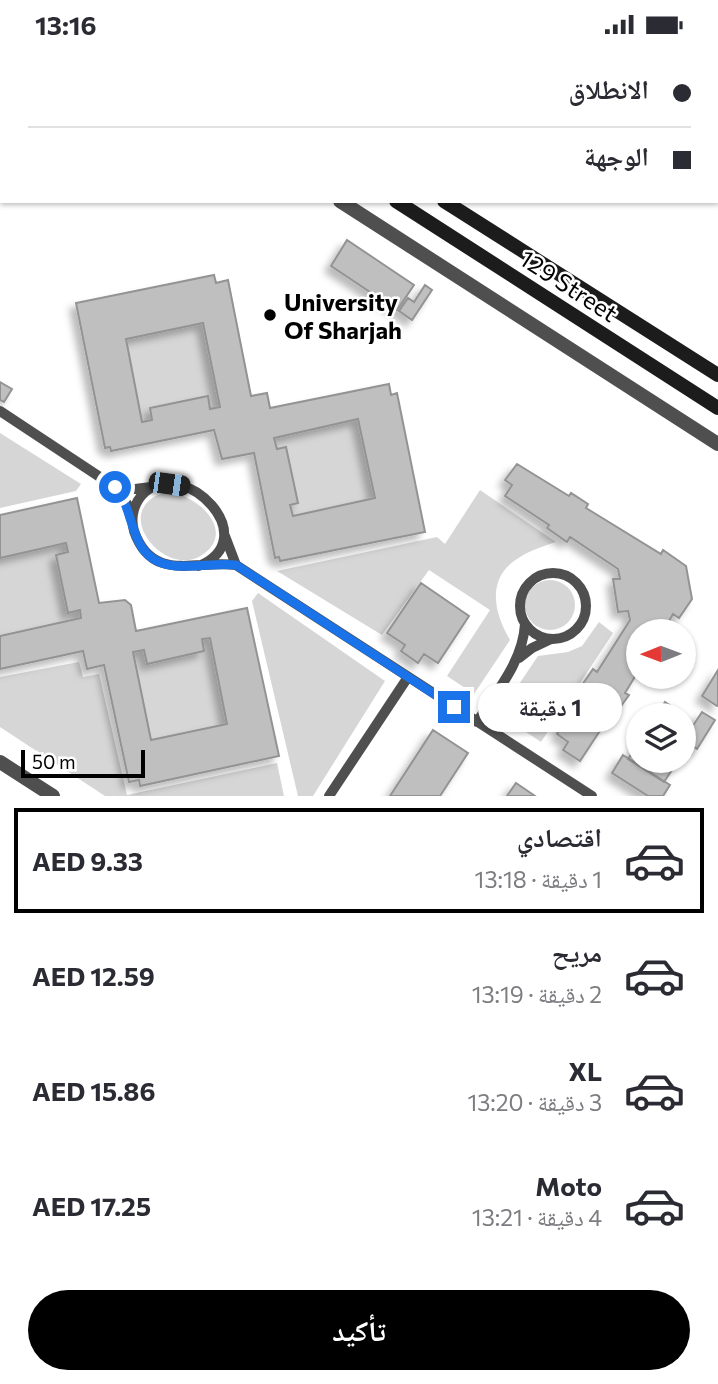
<!DOCTYPE html>
<html lang="ar">
<meta charset="utf-8">
<style>
:root{--surface:#fff;--page:#f2f2f3;--text:#2b2b33;--muted:#7c7c81;--line:#e1e1e2;--accent:#000}
body{margin:0;font-family:Commissioner,"Noto Naskh Arabic",sans-serif;background:var(--page);color:var(--text);direction:rtl;height:100vh;display:flex;flex-direction:column;font-size:26px;white-space:nowrap}
*{box-sizing:border-box;margin:0}
p{font-size:23px;color:var(--muted)}
.icon{flex:none;width:38px;height:38px;fill:none;stroke:currentColor;stroke-width:2;stroke-linecap:round;stroke-linejoin:round}
.map{position:relative;height:747px;overflow:hidden;direction:ltr}
.drawer{display:flex;flex-direction:column;background:var(--surface);flex:1}
.drawer>*{flex:none}
.hud{position:absolute;left:0px;top:0px;width:719px;height:154px;box-shadow:0 2px 5px #0004;direction:rtl;display:grid;align-content:center;height:154px;padding:0 28px;background:var(--surface)}
.needle{width:46px;rotate:269deg}
.controls{position:absolute;left:626px;top:570px;display:grid;gap:14px}
.controls a{display:grid;place-items:center;width:70px;height:70px;border-radius:50%;background:var(--surface);box-shadow:0 2px 5px #0004;font-size:35px}
.scale{position:absolute;left:21px;bottom:18px;width:124px;box-sizing:border-box;padding-left:7px;border:4px solid #000;border-top:0;font-size:19px;line-height:24px;white-space:nowrap;color:#000;-webkit-text-stroke:5px #fff;paint-order:stroke}
.end{position:absolute;width:32px;height:32px;margin:-16px;border:9px solid #1a73e8;background:#fff;box-shadow:0 0 0 4px #fff}
.from{border-radius:50%}
.bubble{position:absolute;height:49px;border-radius:24px;background:var(--surface);box-shadow:0 2px 5px #0004;font-size:23px;font-weight:700;line-height:49px;text-align:center;direction:rtl}
.car{position:absolute;width:21px;height:42px;margin:-21px -10px;border-radius:9px;box-shadow:0 0 5px 2px #0007;background:linear-gradient(#222 24%,#8ab4d8 0 40%,#222 0 76%,#8ab4d8 0 86%,#222 0)}
.hud b{display:flex;align-items:center;gap:24px;height:66px;font-size:26px}
.hud b+b{border-top:2px solid var(--line)}
.hud i{width:18px;height:18px;background:var(--text)}
ul{padding:12px 0 0;list-style:none}
li{display:flex;align-items:center;gap:21px;height:105px;margin:0 14px 10px;padding:0 14px;border:4px solid transparent;border-radius:0px}
li div{flex:1}
li b{display:block;font-size:26px}
li em{font-style:normal;font-weight:700}
li.current{border-color:var(--accent)}
li>.icon{width:63px;height:63px;stroke-width:1.5}
.button{display:flex;gap:14px;margin-top:auto;padding:14px 28px}
.button a{flex:1;height:80px;border-radius:42px;background:var(--accent);color:#fff;font-size:28px;font-weight:700;line-height:80px;text-align:center}
.status{display:flex;justify-content:space-between;align-items:center;height:49px;padding:0 35px;background:var(--surface);direction:ltr}
.status svg{height:19px;fill:currentColor}
.map>svg:first-child{display:block}
.green{fill:#d6d6d6}
.building{fill:#bfbfbf;stroke:#939393;stroke-width:2;fill-rule:evenodd;filter:url(#shadow)}
.lines{fill:none;stroke-linecap:round;stroke-linejoin:round}
.lane{stroke:#4f4f4f;stroke-width:10}
.street{stroke:#4f4f4f;stroke-width:14}
.secondary{stroke:#1c1c1c;stroke-width:14}
.route{stroke:#1a73e8;stroke-width:9}
.poi-dot{fill:#000;stroke:#fff;stroke-width:2.5}
.labels{text-anchor:middle;dominant-baseline:central;stroke-width:5;stroke-linejoin:round;paint-order:stroke}
.street-label{font-size:24px;fill:#000;stroke:#fff}
.poi-label{font-size:24px;font-weight:bold;fill:#000;stroke:#fff;text-anchor:start}
</style>
<div class="status"><b>13:16</b><svg viewBox="0 0 49 12"><path d="M0 12V9h3v3zM5 12V6h3v6zM10 12V3h3v9zM15 12V0h3v12zM26 1h20v11H26zM47 4h2v5h-2z"/></svg></div>
<div class="map">
<svg width="718" height="747" viewBox="0 0 718 747">
<defs>
<filter id="shadow"><feDropShadow dx="-6" dy="6" stdDeviation="3.5" flood-color="#0004"/></filter>
</defs>
<rect width="100%" height="100%" fill="#fff"/>
<path class="green" d="M203,274L220,358L210,360L207,347L150,359L152,371L142,373L126,290Z
M358,370L375,449L293,467L290,456L298,454L286,398L277,400L274,389Z
M0,384L81,435L76,442L0,459Z
M480,441L556,493C544,497 531,501 520,508C486,528 493,562 510,591L474,645L447,627L490,561L429,521L382,586L277,522L437,488L445,495Z
M166,443C196,444 238,482 202,506C165,531 107,460 166,443Z
M66,494L68,503L56,507L68,563L80,561L81,569L0,587V509Z
M525 556a25 25 0 1 1 50 0a25 25 0 1 1-50 0Z
M258,544L385,632L313,747H298L252,552Z
M599,573L613,584L541,693L499,665L538,607L568,603L582,597Z
M210,589L227,675L151,691L133,603L144,601L147,614L204,602L202,590Z
M79,613L83,628L99,625L127,746L277,714L284,747H105L0,678V628Z"/>
<path class="building" d="M347,191L414,236L397,261L331,217Z
M214,226L216,234L228,231L251,347L267,344L270,359L389,335L391,346L397,344L425,483L280,512L279,508L275,509L254,404L222,410L214,381L111,402L110,398L105,399L76,254ZM203,274L220,358L210,360L208,347L150,359L152,371L142,373L126,290ZM358,370L375,449L293,467L290,456L298,454L286,398L277,400L274,389Z
M425,236L432,241L412,271L399,262L408,249L414,253Z
M0,333L12,340L4,353L0,351Z
M517,415L569,447L571,444L588,455L586,459L661,505L663,501L686,517L692,550L679,569L673,565L663,583H639V621L625,644L629,646L616,664L613,662L580,712L563,701L568,693L557,685L584,642L580,639L593,620L597,623L630,571L628,562L618,563L613,530H620L618,520L570,488L567,493L547,479L549,476L505,447L512,436L505,431Z
M77,449L99,554L125,551L131,556L136,582L247,559L279,707L140,737L139,731L129,733L104,616L87,620L83,602L0,620V587L81,569L80,561L68,564L56,506L68,503L66,494L0,509V466ZM210,589L227,675L151,691L133,603L144,601L147,615L204,602L202,590Z
M421,534L469,567L438,614L424,605L418,614L401,602L405,596L387,584Z
M718,621V656L717,657L702,647Z
M665,653L677,661L673,667H656Z
M702,663L715,671L697,700L684,690Z
M433,681L468,704L440,747H390Z
M639,694V712H678L664,733L628,710Z
M623,706L670,736L663,747H648L612,724Z
M516,734L535,747H507Z"/>
<g class="lines">
<path class="lane" d="M0,362L115,438L127,455L131,470
M115,438L135,440L151,438
M225,487L236,516
M199,517C265,489 185,408 145,443C134,453 130,468 134,482C152,534 195,511 236,516L592,747
M520 557a33 33 0 1 1 66 0a33 33 0 1 1-66 0Z
M519,609L532,599L551,590
M477,673C497,642 523,612 525,575
M329,747L408,628"/>
<path class="street" d="M103,0L106,2
M352,2L353,0
M340,152L718,395
M0,713L53,747"/>
<path class="secondary" d="M159,0L161,2
M207,0L210,2
M396,152L718,359
M444,152L718,326"/>
</g>
<g class="lines">
<path class="route" d="M115,438C128,454 129,470 137,489C154,532 201,512 236,516L454,658"/>
</g>
<circle class="poi-dot" cx="270" cy="266" r="7"/>
<g class="labels">
<g class="street-label">
<text transform="translate(569 236) rotate(33)">129 Street</text>
</g>
<g class="poi-label">
<text x="284" y="252">University<tspan x="284" dy="28">Of Sharjah</tspan></text>
</g>
</g>
</svg>
<div class="controls">
<a><svg class="needle" viewBox="-14 -14 28 28"><path d="M0-13l5 13h-10z" fill="#e53935"/><path d="M0 13l5-13h-10z" fill="#7c7c81"/></svg></a>
<a><svg class="icon" aria-label="layers" viewBox="0 0 24 24"><path d="M12 4l9 5-9 5-9-5zM3 14l9 5 9-5"/></svg></a>
</div>
<div class="scale">50 m</div>
<i class="end from" style="left:115px;top:438px"></i>
<i class="end" style="left:454px;top:658px"></i>
<div class="bubble" style="left:478px;top:634px;width:144px">1 دقيقة</div>
<i class="car" style="left:169px;top:435px;rotate:98deg"></i>
<div class="hud">
<b><i class="from"></i>الانطلاق</b>
<b><i></i>الوجهة</b>
</div>
</div>
<section class="drawer">
<ul>
<li class="current"><svg class="icon" aria-label="car" viewBox="0 0 24 24"><path d="M5 17H2v-5l4-1 3-4h7l3 4 3 1v5h-3M9 17h6M6 11h13"/><circle cx="7" cy="17" r="2"/><circle cx="17" cy="17" r="2"/></svg><div><b>اقتصادي</b><p>1 دقيقة · 13:18</p></div><em>AED 9.33</em></li>
<li><svg class="icon" aria-label="car" viewBox="0 0 24 24"><path d="M5 17H2v-5l4-1 3-4h7l3 4 3 1v5h-3M9 17h6M6 11h13"/><circle cx="7" cy="17" r="2"/><circle cx="17" cy="17" r="2"/></svg><div><b>مريح</b><p>2 دقيقة · 13:19</p></div><em>AED 12.59</em></li>
<li><svg class="icon" aria-label="car" viewBox="0 0 24 24"><path d="M5 17H2v-5l4-1 3-4h7l3 4 3 1v5h-3M9 17h6M6 11h13"/><circle cx="7" cy="17" r="2"/><circle cx="17" cy="17" r="2"/></svg><div><b>XL</b><p>3 دقيقة · 13:20</p></div><em>AED 15.86</em></li>
<li><svg class="icon" aria-label="car" viewBox="0 0 24 24"><path d="M5 17H2v-5l4-1 3-4h7l3 4 3 1v5h-3M9 17h6M6 11h13"/><circle cx="7" cy="17" r="2"/><circle cx="17" cy="17" r="2"/></svg><div><b>Moto</b><p>4 دقيقة · 13:21</p></div><em>AED 17.25</em></li>
</ul>
<div class="button"><a>تأكيد</a></div>
</section>
